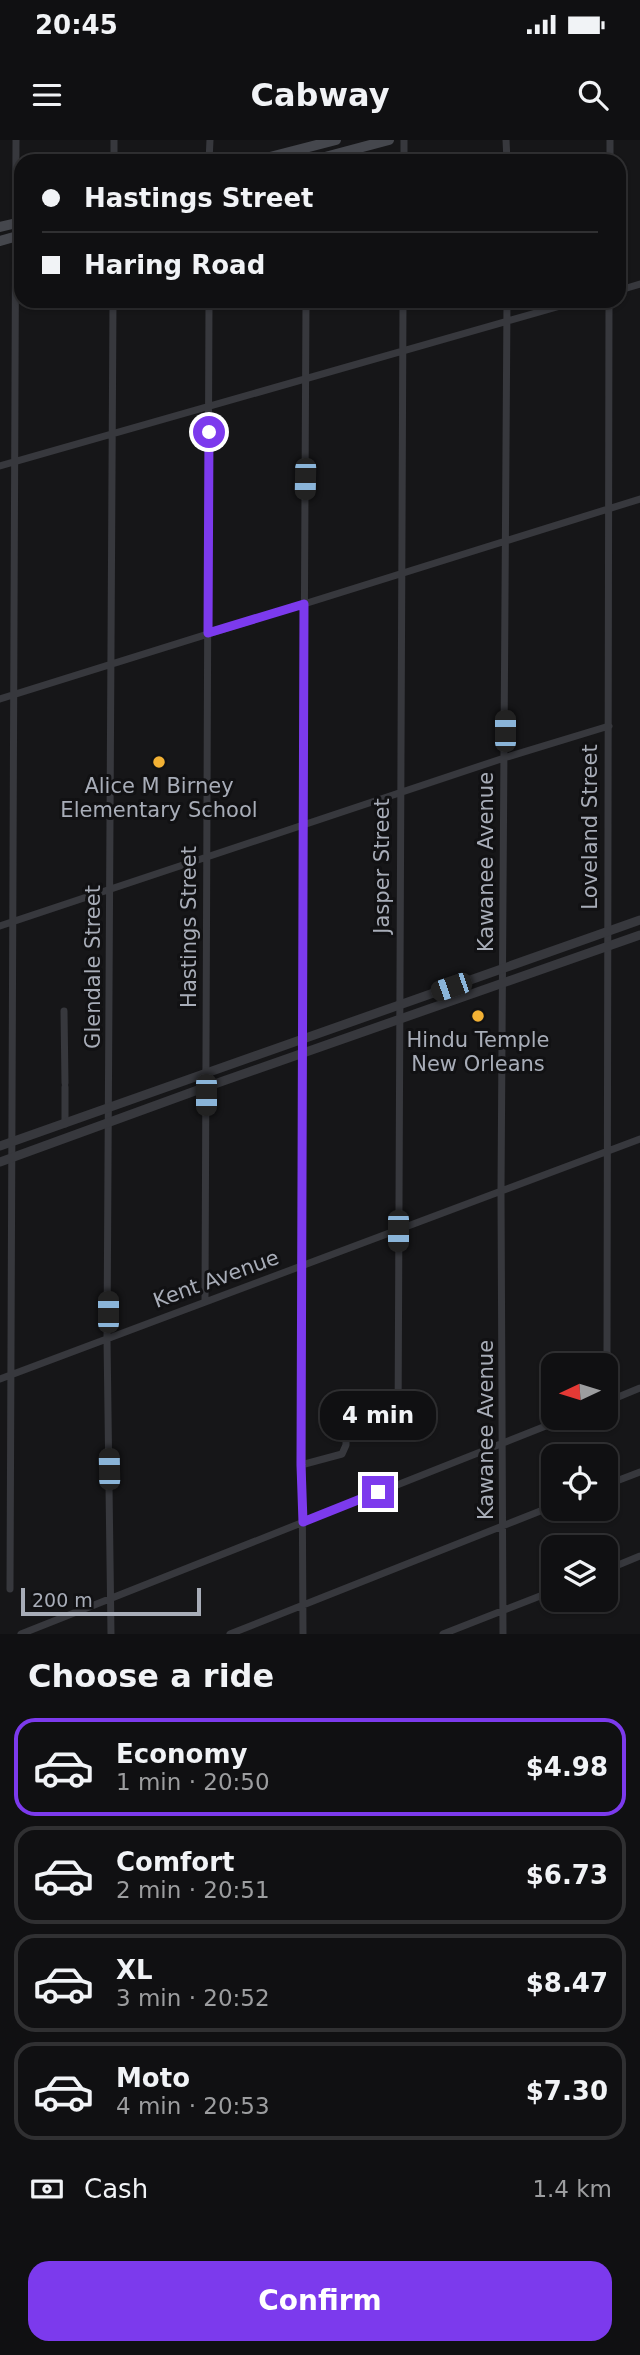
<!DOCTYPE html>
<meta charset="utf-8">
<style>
:root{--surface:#101012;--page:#1e1e20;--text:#f1f3f6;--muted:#9c9d9f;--line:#303032;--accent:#7c3aed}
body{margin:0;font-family:"DejaVu Sans",sans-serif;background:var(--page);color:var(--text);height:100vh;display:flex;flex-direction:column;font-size:26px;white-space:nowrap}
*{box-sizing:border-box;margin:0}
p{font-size:23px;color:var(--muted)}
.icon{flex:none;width:38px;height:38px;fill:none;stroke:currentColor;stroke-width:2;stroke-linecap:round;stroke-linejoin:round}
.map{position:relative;height:1494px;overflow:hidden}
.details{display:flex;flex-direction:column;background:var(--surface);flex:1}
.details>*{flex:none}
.hud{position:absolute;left:14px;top:14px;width:612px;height:154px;border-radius:21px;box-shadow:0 2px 5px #0004,0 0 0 2px var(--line);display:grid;align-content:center;height:154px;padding:0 28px;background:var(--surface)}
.needle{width:46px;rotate:266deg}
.buttons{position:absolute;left:541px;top:1213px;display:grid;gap:14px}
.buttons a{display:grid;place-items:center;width:77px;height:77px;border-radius:14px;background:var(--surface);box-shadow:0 2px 5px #0004,0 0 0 2px var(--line);font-size:35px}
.scale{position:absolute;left:21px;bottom:18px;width:180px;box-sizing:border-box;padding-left:7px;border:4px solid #a8adb8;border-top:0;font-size:19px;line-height:24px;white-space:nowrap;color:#a8adb8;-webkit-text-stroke:5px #111113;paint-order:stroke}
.end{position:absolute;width:32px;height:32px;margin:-16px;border:9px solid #7c3aed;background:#fff;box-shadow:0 0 0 4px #fff}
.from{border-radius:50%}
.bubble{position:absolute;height:49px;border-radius:21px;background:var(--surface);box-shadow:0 2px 5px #0004,0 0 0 2px var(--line);font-size:23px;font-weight:600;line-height:49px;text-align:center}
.car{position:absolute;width:21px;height:42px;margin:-21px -10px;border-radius:9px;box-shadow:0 0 5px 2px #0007;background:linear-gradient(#222 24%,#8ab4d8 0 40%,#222 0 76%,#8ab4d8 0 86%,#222 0)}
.hud b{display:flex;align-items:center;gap:24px;height:66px;font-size:26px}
.hud b+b{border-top:2px solid var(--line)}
.hud i{width:18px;height:18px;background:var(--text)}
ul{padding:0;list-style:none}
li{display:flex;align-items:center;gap:21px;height:98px;margin:0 14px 10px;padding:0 14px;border:4px solid var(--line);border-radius:21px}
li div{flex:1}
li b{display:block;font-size:26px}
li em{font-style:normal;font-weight:600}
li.active{border-color:var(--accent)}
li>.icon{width:63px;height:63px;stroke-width:1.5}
h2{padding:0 28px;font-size:32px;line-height:84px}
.pay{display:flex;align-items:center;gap:18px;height:77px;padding:0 28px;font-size:26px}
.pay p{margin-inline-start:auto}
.action{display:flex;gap:14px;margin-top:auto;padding:14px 28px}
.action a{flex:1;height:80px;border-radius:21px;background:var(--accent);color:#fff;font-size:28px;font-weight:600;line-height:80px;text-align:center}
.status{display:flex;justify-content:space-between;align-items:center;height:49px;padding:0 35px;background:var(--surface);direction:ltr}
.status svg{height:19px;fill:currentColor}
header{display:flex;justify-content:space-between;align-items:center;height:91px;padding:0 28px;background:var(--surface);font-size:32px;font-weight:600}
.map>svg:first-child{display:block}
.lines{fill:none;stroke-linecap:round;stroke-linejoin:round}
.minor{stroke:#37383d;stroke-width:7}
.tertiary{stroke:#37383d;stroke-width:9}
.secondary{stroke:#45474d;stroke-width:10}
.route{stroke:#7c3aed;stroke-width:9}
.poi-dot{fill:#f2b134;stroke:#111113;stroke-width:2.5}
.labels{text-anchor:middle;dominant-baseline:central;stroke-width:6;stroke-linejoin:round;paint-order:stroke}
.poi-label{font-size:21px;fill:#a8adb8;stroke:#111113}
.street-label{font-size:21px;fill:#a8adb8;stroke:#111113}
</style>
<div class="status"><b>20:45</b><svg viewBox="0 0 49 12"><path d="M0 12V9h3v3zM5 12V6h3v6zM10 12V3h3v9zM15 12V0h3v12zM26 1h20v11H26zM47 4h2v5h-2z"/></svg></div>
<header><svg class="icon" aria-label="menu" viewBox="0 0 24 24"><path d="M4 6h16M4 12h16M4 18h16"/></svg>Cabway<svg class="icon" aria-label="search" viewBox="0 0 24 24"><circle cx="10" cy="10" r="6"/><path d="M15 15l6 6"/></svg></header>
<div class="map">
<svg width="640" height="1494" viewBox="0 0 640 1494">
<rect width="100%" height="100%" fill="#161618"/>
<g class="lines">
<path class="minor" d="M506,0L507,21
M114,21V0
M209,21L210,0
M404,21V0
M610,21V0
M620,150L640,144
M0,326L578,161
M0,559L640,359
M0,786L504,618L609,586
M64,871L65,943
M65,947V984
M205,1162L209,161
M607,1213L609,161
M0,1239L640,999
M606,1262L640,1248
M398,1292L403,161
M301,1325L342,1314L346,1305V1272
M606,1345L640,1332
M606,1430L640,1416
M10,1449L16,0
M21,1494L566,1278
M111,1494L107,1198L113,161
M230,1494L553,1366
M303,1494L301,1126L306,161
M443,1494L553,1451
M503,1494L501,1051L507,161"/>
<path class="tertiary" d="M0,1006L640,780
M0,1022L206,947L640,795"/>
<path class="secondary" d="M255,21L336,0
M310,21L389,0
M0,87L21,82
M0,101L21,95"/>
</g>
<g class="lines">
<path class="route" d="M209,292L208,493L304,464L301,1325L303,1382L378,1352"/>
</g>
<g class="poi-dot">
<circle cx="159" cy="622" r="7"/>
<circle cx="478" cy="876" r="7"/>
</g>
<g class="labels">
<g class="poi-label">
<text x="159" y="646">Alice M Birney<tspan x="159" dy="24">Elementary School</tspan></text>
<text x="478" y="900">Hindu Temple<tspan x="478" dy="24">New Orleans</tspan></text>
</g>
<g class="street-label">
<text transform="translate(590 687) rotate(-90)">Loveland Street</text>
<text transform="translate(486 722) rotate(-90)">Kawanee Avenue</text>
<text transform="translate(382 726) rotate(-90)">Jasper Street</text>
<text transform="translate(189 787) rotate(-90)">Hastings Street</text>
<text transform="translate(93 827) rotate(-90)">Glendale Street</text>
<text transform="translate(216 1139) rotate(-20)">Kent Avenue</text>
<text transform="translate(486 1290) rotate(-90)">Kawanee Avenue</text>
</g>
</g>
</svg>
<div class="buttons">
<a><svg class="needle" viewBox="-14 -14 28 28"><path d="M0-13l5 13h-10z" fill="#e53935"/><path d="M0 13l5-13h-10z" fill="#9c9d9f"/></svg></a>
<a><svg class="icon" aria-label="locate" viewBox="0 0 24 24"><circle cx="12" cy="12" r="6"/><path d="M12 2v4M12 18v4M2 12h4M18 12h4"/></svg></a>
<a><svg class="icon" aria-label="layers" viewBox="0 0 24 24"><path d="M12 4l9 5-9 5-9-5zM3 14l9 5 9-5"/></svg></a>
</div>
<div class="scale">200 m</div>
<i class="end from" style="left:209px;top:292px"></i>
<i class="end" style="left:378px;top:1352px"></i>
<div class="bubble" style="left:320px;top:1251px;width:116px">4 min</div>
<i class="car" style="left:305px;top:339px;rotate:181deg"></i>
<i class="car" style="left:505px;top:591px;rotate:0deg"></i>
<i class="car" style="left:451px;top:847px;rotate:251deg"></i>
<i class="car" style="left:206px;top:955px;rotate:180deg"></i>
<i class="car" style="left:398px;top:1091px;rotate:180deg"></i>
<i class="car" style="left:108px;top:1172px;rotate:0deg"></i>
<i class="car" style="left:109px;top:1329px;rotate:359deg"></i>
<div class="hud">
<b><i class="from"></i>Hastings Street</b>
<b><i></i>Haring Road</b>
</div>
</div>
<section class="details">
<h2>Choose a ride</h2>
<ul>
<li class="active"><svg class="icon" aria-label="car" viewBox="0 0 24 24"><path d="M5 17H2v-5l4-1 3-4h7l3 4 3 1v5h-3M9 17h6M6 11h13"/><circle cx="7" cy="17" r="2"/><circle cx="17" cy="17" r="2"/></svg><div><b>Economy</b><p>1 min · 20:50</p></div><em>$4.98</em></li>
<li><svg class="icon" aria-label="car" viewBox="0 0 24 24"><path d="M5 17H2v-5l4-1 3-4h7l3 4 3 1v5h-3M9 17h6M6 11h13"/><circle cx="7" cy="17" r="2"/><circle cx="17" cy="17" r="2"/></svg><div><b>Comfort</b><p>2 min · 20:51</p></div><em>$6.73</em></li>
<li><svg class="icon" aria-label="car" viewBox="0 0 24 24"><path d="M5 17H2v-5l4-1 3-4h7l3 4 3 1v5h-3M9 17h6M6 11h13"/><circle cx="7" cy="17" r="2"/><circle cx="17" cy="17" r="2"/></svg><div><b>XL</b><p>3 min · 20:52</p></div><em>$8.47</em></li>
<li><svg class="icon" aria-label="car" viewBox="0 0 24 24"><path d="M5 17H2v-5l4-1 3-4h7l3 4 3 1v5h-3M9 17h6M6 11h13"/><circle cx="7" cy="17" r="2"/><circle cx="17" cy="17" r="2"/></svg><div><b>Moto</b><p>4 min · 20:53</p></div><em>$7.30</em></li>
</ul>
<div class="pay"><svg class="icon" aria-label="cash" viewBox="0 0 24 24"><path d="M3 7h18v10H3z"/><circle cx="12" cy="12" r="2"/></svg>Cash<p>1.4 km</p></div>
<div class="action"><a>Confirm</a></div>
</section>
